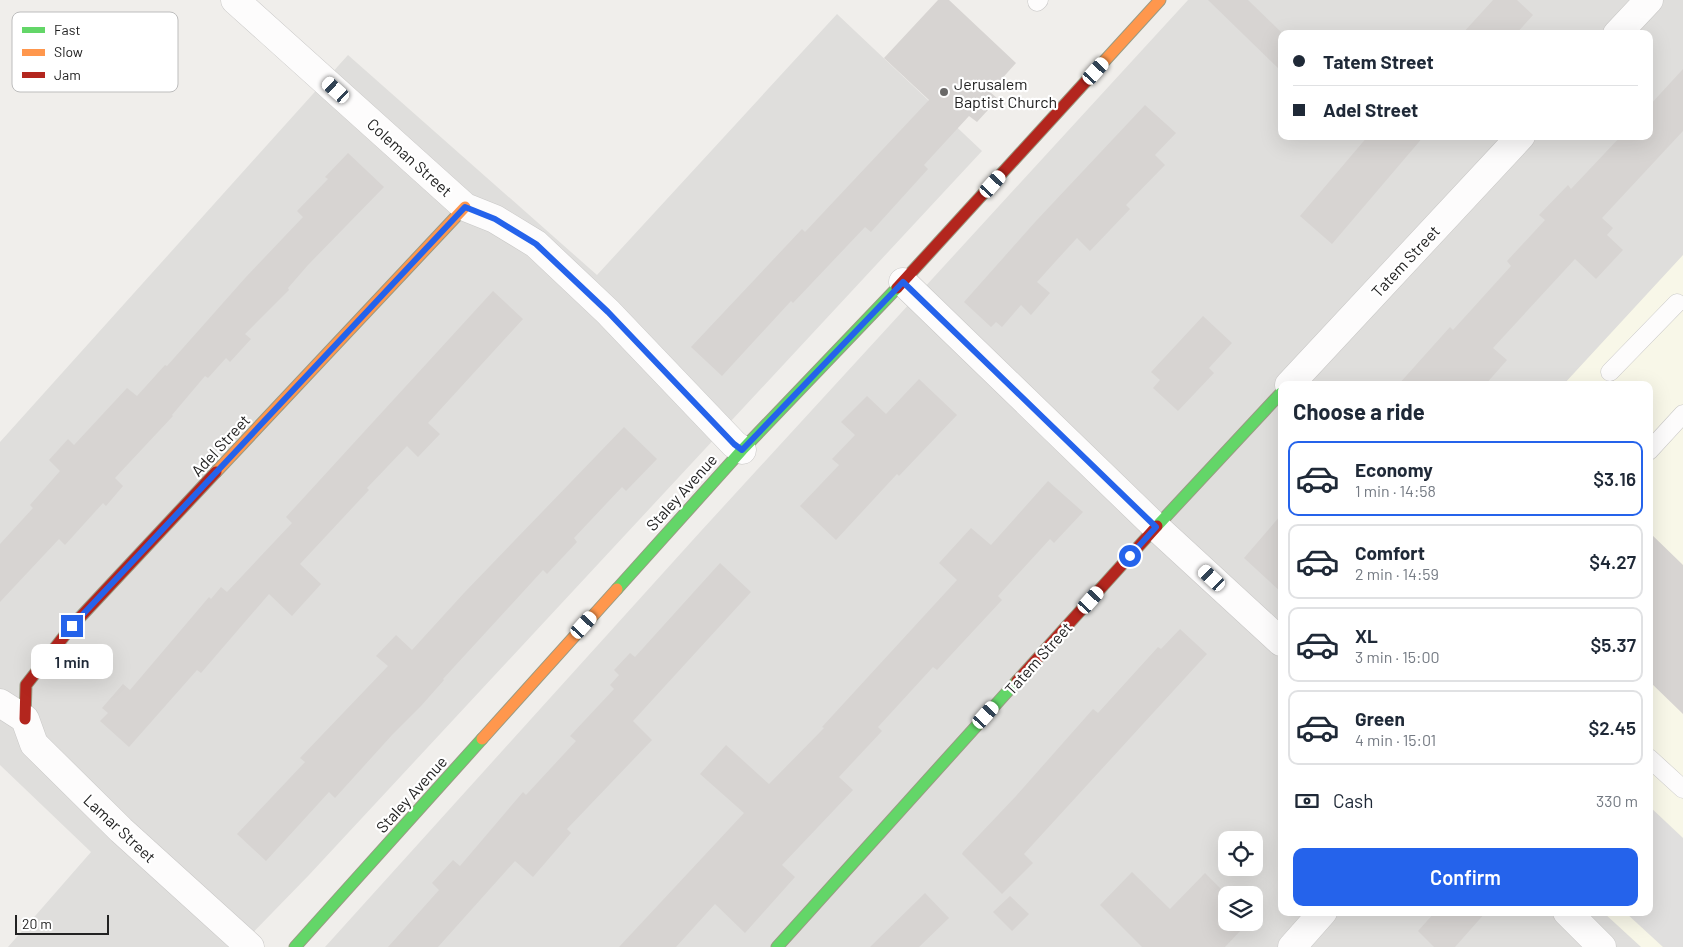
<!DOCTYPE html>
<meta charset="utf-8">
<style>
:root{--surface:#fff;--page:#f2f2f3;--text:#1f2937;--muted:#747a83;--line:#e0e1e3;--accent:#2563eb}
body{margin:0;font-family:Barlow,sans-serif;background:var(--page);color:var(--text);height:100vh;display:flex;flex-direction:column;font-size:19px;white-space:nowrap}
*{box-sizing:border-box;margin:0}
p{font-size:16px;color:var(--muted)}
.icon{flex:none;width:28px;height:28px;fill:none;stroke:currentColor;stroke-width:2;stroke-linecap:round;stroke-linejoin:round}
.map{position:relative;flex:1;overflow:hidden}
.side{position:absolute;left:1278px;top:381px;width:375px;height:535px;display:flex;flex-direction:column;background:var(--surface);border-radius:10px;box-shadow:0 5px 20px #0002}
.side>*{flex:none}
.banner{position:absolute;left:1278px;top:30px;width:375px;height:110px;border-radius:10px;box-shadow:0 5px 20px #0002;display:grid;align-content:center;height:110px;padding:0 15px;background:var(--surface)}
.controls{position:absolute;left:1218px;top:831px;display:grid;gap:10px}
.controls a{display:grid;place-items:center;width:45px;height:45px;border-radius:10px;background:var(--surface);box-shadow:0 5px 20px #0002;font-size:25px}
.scale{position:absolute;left:15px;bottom:12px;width:94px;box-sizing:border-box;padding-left:5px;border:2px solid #222;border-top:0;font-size:14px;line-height:18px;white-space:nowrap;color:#222;-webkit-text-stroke:4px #fff;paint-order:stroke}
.end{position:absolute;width:22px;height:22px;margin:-11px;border:6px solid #2563eb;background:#fff;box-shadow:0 0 0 2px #fff}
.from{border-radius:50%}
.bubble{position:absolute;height:35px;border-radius:10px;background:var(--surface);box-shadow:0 5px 20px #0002;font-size:16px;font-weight:600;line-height:35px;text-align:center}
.car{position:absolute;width:15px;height:30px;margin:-15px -8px;border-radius:6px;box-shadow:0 0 4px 1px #0007;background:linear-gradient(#fff 24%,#345 0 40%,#fff 0 76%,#345 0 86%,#fff 0)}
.banner b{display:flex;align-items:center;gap:18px;height:48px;font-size:19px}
.banner b+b{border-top:1px solid var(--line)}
.banner i{width:12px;height:12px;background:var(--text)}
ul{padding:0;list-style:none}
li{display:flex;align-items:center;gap:15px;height:75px;margin:0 10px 8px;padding:0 5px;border:2px solid var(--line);border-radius:10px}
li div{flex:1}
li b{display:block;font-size:19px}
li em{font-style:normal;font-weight:600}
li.on{border-color:var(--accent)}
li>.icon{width:45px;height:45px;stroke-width:1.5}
h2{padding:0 15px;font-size:22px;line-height:60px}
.pay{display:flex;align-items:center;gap:12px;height:55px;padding:0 15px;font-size:19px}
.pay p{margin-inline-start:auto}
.action{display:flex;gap:10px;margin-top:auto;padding:10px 15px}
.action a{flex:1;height:58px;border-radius:10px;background:var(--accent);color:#fff;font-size:20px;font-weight:600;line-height:58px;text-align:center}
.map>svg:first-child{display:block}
.residential{fill:#dfdedc;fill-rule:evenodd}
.education{fill:#f8f7e8}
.parking{fill:#e0dfde}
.building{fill:#d7d4d2}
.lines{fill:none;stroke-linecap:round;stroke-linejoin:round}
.lane-casing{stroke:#c9c8c7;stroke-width:19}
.street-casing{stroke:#c9c8c7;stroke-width:29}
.fast-casing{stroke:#999a82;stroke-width:13}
.slow-casing{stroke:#999a82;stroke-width:13}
.jam-casing{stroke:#999a82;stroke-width:13}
.lane{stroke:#fdfcfc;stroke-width:18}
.street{stroke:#fdfcfc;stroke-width:28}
.fast{stroke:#63d668;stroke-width:11}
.slow{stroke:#ff974d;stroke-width:11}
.jam{stroke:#b3261e;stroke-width:11}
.route{stroke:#2563eb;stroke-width:6}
.poi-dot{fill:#6a6968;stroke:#fff;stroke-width:2}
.labels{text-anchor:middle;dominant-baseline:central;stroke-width:4.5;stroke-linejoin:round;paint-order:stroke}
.poi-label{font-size:16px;fill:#222;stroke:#fff;text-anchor:start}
.street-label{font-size:16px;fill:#222;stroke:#fff}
.key{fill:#fff;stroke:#bdbdbd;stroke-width:1}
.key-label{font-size:14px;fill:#222}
</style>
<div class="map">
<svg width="1683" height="947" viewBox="0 0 1683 947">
<rect width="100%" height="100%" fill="#f0eeeb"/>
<path class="residential" d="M1188,0H1683V947H325L701,531ZM1281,34H1649V136H1281ZM1281,385H1649V912H1281ZM1226,840H1254V868H1226ZM1226,895H1254V922H1226Z
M837,14L982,151L309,875L239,947H8L91,852L0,765V442L348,55L597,275Z"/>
<path class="education" d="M1683,255V947H1641L1604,913L1649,912V385H1563Z"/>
<path class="parking" d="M1649,806L1683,838V947H1663L1626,913L1649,912Z"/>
<path class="building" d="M938,0H949L1016,63L990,92L998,99L977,122L969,116L924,165L928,169L871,232L865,227L793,303L791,301L722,376L691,347L802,229L805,232L929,100L884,58Z
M1208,0H1248L1281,32V71Z
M1493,0H1517L1533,15L1516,34H1462Z
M1683,69V131L1602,218L1613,228L1607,235L1623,250L1596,279L1575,259L1493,348L1507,360L1485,385H1398L1450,327L1453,330L1511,266L1507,261L1545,220L1539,215L1568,185L1571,189L1621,136H1649V106Z
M1145,105L1176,133L1155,155L1165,165L1126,205L1130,209L1090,251L1077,238L1055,262L1037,282L1050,293L1031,315L1021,305L1002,327L996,322L991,327L964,302L1036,221Z
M1368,136H1424L1332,244L1300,216Z
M348,153L384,187L308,265L288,288L289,290L245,334L251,339L230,362L226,358L208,378L205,376L172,415L173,416L115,478L123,486L106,506L103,503L65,545L59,539L0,602V544L33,508L30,505L60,471L49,460L68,439L74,445L127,388L137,396L165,365L167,366L246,277L303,217L297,211L328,179L325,177Z
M493,291L523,319L428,423L440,434L418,457L407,446L367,488L369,490L300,564L321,584L292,616L269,594L201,673L197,670L129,747L100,721L108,713L102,708L123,684L130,690L209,597L211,599L221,587L227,592L292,523L286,517Z
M1203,316L1232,343L1209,368L1214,373L1178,411L1153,388L1160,380L1151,372Z
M919,379L957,415L899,476L897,474L836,540L800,506L839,465L832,459L855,435L841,422L867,396L886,414Z
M624,427L657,459L626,491L622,487L574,538L577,542L547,574L543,570L443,679L444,680L421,706L392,735L335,798L329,792L266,861L237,834L305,762L300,758L388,666L376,656L396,635L412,650L464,593Z
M1048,481L1083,512L1054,543L1050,539L998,596L1002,600L937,670L933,667L878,727L882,731L839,777L853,790L782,865L795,877L745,933L715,904L676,947H619L744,813L700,774L726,745L769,784L824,728L822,727L957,580L939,563L971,528L991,545Z
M1281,515V592L1244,558Z
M1649,532L1683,565V714L1649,681Z
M720,563L751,592L633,721L652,740L567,829L571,833L533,877L515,861L438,947H388L439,890L432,883L453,860L460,866L523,792L526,795L576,741L570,736L614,689L610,685L619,675L614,670L630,653L635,657Z
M1180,629L1207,654L1024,854L1033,863L1002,894L962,854L963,852L1016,796L1093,709L1098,713L1158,647L1161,649Z
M1132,872L1170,909L1205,873L1227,895L1226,922H1239L1243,928L1225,947H1142L1100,905Z
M925,893L949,918L919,947H870Z
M1010,896L1029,914L1012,931L993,912Z
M1435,912H1486L1455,947H1434L1418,931Z"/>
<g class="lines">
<g class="lane-casing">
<path id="lane" d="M1037,2L1039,0
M1610,372L1677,303
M1649,451L1683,414
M1649,758L1683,789"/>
</g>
<g class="street-casing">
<path id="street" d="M235,0L465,207L495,219L536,244L608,312L734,444L742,450
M1617,34L1649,0
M903,282L1156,527L1281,642
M1289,385L1521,136
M0,703L25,719L34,744L121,830L250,947
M1567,912L1602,947
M1292,947L1323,912"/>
</g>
<g class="fast-casing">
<path id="fast" d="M1157,526L1281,393
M617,589L742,450L897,288
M295,947L482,739
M777,947L1017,681"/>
</g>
<g class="slow-casing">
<path id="slow" d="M1099,67L1160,0
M216,472L465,207
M482,739L617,589"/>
</g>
<g class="jam-casing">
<path id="jam" d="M897,288L1099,67
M1017,681L1157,526
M25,719L26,685L72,626L216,472"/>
</g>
<use href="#lane" class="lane"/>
<use href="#street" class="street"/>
<use href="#fast" class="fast"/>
<use href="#slow" class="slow"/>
<use href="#jam" class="jam"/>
</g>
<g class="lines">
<path class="route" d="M72,626L465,207L495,219L536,244L608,312L734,444L742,450L903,282L1156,527L1130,556"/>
</g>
<circle class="poi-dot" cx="944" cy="92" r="5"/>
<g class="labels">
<g class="poi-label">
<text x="954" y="83">Jerusalem<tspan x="954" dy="18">Baptist Church</tspan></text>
</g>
<g class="street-label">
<text transform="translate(410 157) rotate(42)">Coleman Street</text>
<text transform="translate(1405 261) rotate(-47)">Tatem Street</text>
<text transform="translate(220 445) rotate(-47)">Adel Street</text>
<text transform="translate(681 492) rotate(-48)">Staley Avenue</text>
<text transform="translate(1038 658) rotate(-48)">Tatem Street</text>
<text transform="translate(411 794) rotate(-48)">Staley Avenue</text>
<text transform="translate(120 828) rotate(43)">Lamar Street</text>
</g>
</g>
<rect x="12" y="12" width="166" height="80" rx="8" class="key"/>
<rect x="22" y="27" width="23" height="6" fill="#63d668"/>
<rect x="22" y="49" width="23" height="7" fill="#ff974d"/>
<rect x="22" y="72" width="23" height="6" fill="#b3261e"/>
<g class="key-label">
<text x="54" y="35">Fast</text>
<text x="54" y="57">Slow</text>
<text x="54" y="80">Jam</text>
</g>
</svg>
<div class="controls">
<a><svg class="icon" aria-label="locate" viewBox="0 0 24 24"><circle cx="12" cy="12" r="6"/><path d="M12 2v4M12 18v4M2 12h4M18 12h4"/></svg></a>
<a><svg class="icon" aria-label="layers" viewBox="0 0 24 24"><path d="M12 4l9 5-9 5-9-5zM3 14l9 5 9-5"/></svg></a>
</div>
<div class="scale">20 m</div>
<i class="end from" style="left:1130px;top:556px"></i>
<i class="end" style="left:72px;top:626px"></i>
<div class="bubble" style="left:31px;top:644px;width:82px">1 min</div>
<i class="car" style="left:1096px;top:71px;rotate:42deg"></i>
<i class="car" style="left:336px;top:90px;rotate:312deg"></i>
<i class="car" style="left:993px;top:184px;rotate:42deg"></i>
<i class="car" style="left:1212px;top:578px;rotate:313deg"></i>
<i class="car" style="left:1091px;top:600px;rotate:42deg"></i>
<i class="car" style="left:584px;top:625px;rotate:42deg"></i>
<i class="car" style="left:986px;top:715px;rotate:42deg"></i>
<div class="banner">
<b><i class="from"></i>Tatem Street</b>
<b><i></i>Adel Street</b>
</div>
<section class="side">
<h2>Choose a ride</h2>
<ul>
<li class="on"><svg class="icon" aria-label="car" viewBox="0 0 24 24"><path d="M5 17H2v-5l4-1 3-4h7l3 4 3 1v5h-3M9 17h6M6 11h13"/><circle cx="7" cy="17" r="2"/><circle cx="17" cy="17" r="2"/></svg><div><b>Economy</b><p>1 min · 14:58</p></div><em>$3.16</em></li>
<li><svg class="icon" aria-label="car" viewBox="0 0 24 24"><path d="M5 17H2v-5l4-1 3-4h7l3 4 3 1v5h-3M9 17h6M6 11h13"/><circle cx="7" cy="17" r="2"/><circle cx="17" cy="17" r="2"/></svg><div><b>Comfort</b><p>2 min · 14:59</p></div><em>$4.27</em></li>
<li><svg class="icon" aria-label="car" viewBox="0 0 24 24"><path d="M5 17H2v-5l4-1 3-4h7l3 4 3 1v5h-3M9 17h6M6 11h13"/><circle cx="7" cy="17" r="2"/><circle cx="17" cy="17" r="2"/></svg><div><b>XL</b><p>3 min · 15:00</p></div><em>$5.37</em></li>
<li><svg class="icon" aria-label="car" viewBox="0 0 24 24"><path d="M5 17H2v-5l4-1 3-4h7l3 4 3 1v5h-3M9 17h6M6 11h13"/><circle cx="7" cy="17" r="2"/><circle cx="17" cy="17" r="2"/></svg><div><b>Green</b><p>4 min · 15:01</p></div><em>$2.45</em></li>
</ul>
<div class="pay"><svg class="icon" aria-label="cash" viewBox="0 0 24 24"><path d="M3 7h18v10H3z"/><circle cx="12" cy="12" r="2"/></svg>Cash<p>330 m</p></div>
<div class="action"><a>Confirm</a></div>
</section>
</div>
